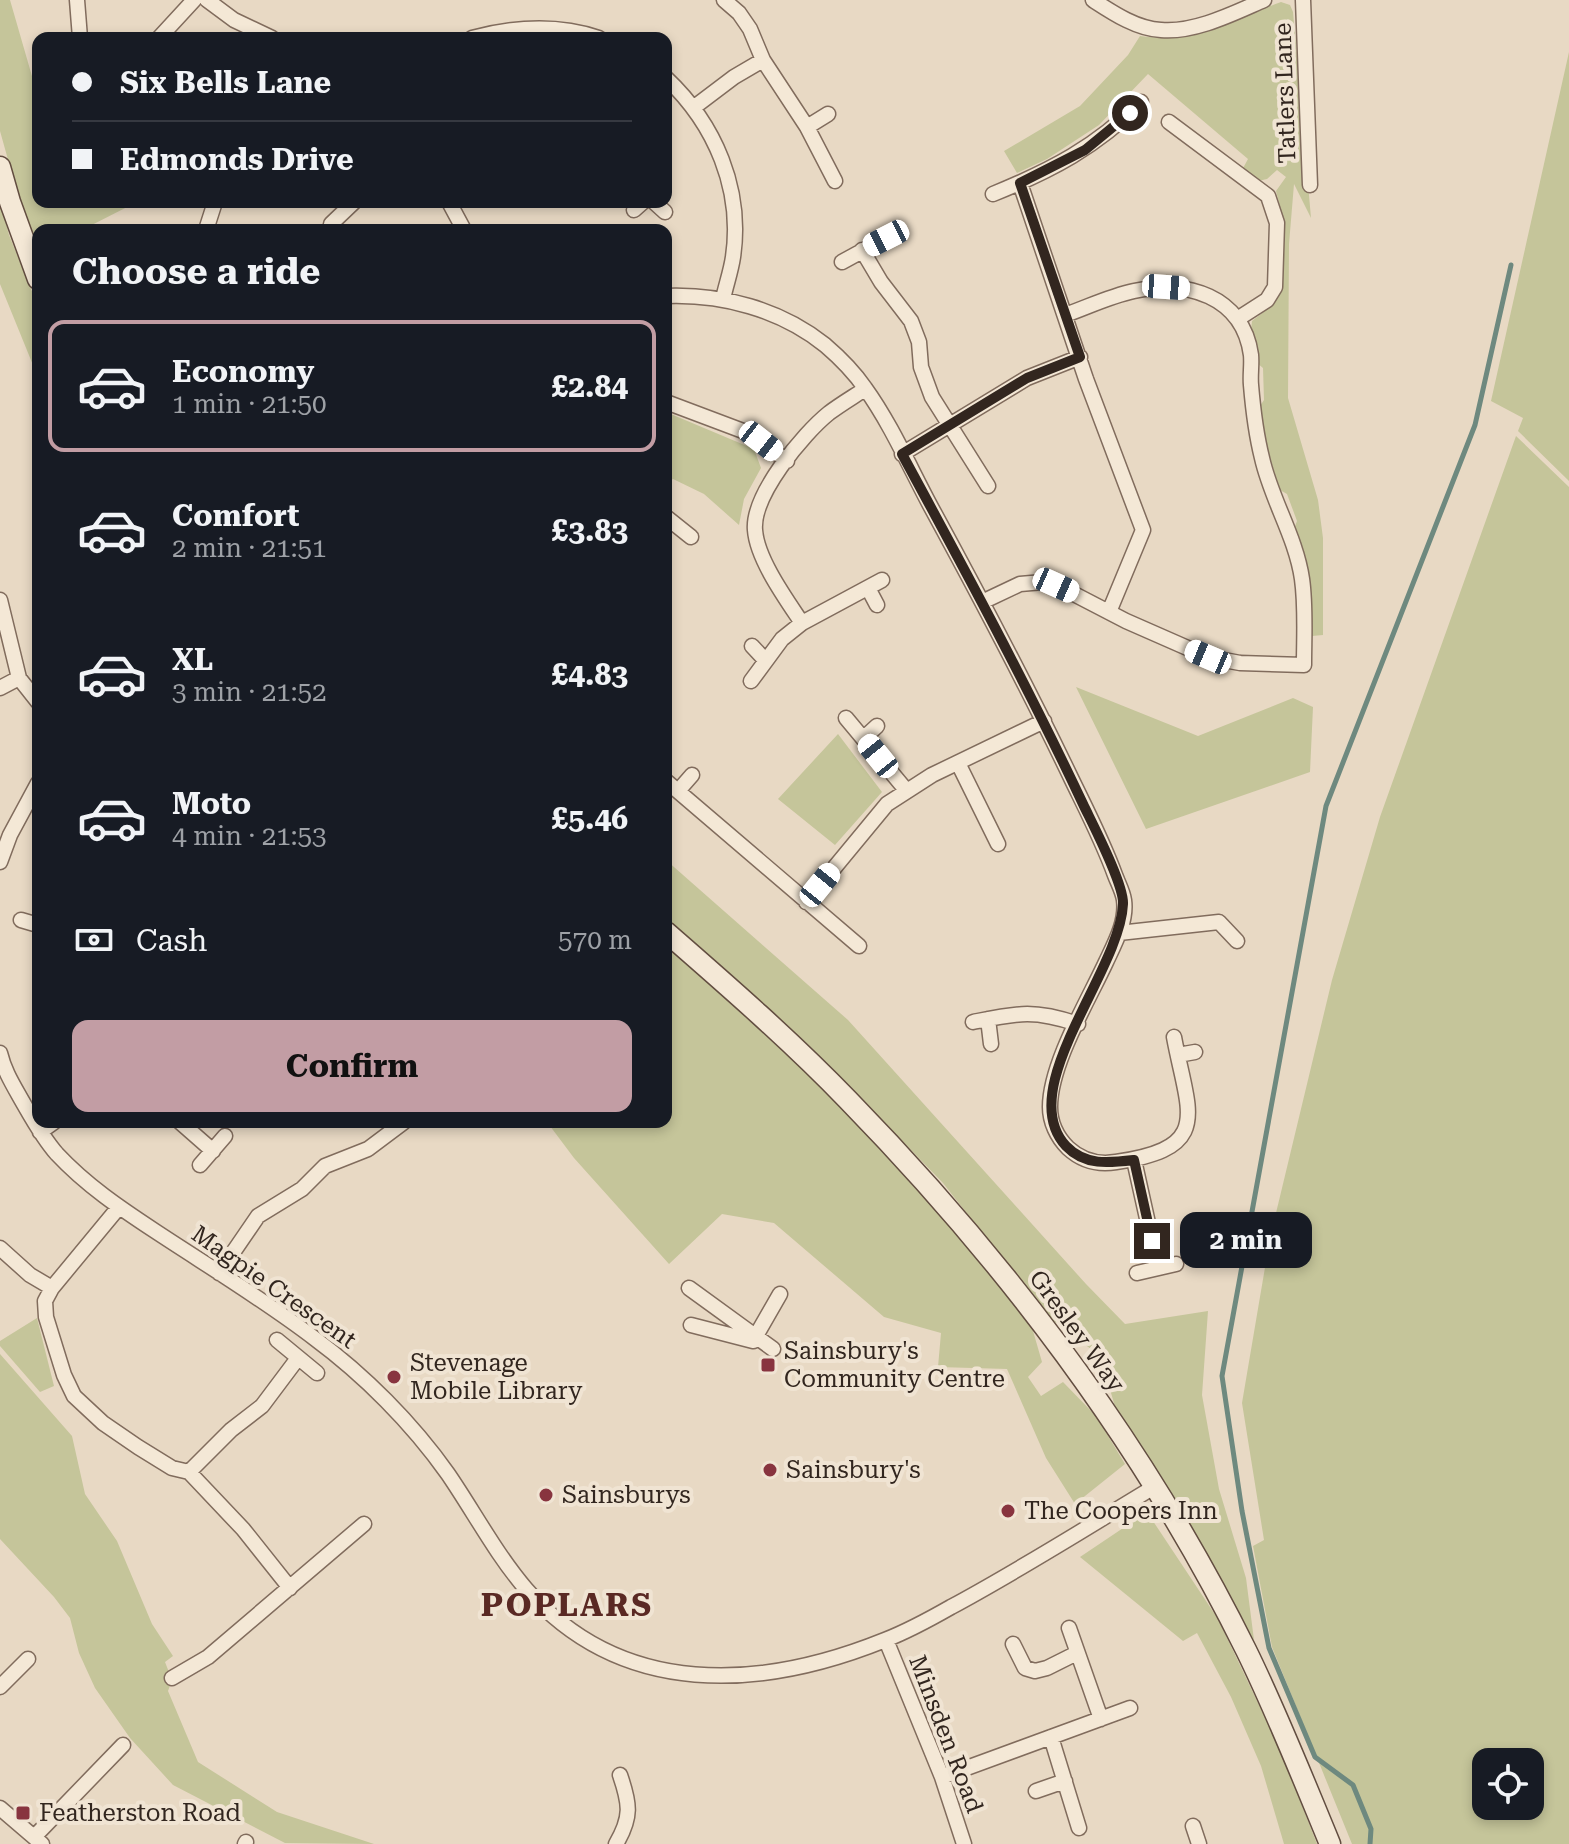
<!DOCTYPE html>
<meta charset="utf-8">
<style>
:root{--surface:#171b24;--page:#242831;--text:#f1f3f6;--muted:#9ea1a6;--line:#363941;--accent:#c29da4}
body{margin:0;font-family:"Roboto Serif",serif;background:var(--page);color:var(--text);height:100vh;display:flex;flex-direction:column;font-size:30px;white-space:nowrap}
*{box-sizing:border-box;margin:0}
p{font-size:26px;color:var(--muted)}
.icon{flex:none;width:44px;height:44px;fill:none;stroke:currentColor;stroke-width:2;stroke-linecap:round;stroke-linejoin:round}
.map{position:relative;flex:1;overflow:hidden}
.sheet{position:absolute;left:32px;top:224px;width:640px;height:904px;display:flex;flex-direction:column;background:var(--surface);border-radius:16px;box-shadow:0 4px 12px #0003}
.sheet>*{flex:none}
.banner{position:absolute;left:32px;top:32px;width:640px;height:176px;border-radius:16px;box-shadow:0 4px 12px #0003;display:grid;align-content:center;height:176px;padding:0 40px;background:var(--surface)}
.fabs{position:absolute;left:1472px;top:1748px;display:grid;gap:16px}
.fabs a{display:grid;place-items:center;width:72px;height:72px;border-radius:16px;background:var(--surface);box-shadow:0 4px 12px #0003;font-size:40px}
.end{position:absolute;width:36px;height:36px;margin:-18px;border:10px solid #32261f;background:#fff;box-shadow:0 0 0 4px #fff}
.from{border-radius:50%}
.bubble{position:absolute;height:56px;border-radius:16px;background:var(--surface);box-shadow:0 4px 12px #0003;font-size:26px;font-weight:700;line-height:56px;text-align:center}
.car{position:absolute;width:24px;height:48px;margin:-24px -12px;border-radius:10px;box-shadow:0 0 6px 2px #0007;background:linear-gradient(#fff 24%,#345 0 40%,#fff 0 76%,#345 0 86%,#fff 0)}
.banner b{display:flex;align-items:center;gap:28px;height:76px;font-size:30px}
.banner b+b{border-top:2px solid var(--line)}
.banner i{width:20px;height:20px;background:var(--text)}
ul{padding:0;list-style:none}
li{display:flex;align-items:center;gap:24px;height:132px;margin:0 16px 12px;padding:0 24px;border:4px solid transparent;border-radius:16px}
li div{flex:1}
li b{display:block;font-size:30px}
li em{font-style:normal;font-weight:700}
li.active{border-color:var(--accent)}
li>.icon{width:72px;height:72px;stroke-width:1.5}
h2{padding:0 40px;font-size:36px;line-height:96px}
.pay{display:flex;align-items:center;gap:20px;height:88px;padding:0 40px;font-size:30px}
.pay p{margin-inline-start:auto}
.action{display:flex;gap:16px;margin-top:auto;padding:16px 40px}
.action a{flex:1;height:92px;border-radius:16px;background:var(--accent);color:#111;font-size:32px;font-weight:700;line-height:92px;text-align:center}
.map>svg:first-child{display:block}
.green{fill:#c5c59a;fill-rule:evenodd}
.lines{fill:none;stroke-linecap:round;stroke-linejoin:round}
.stream{stroke:#6e897f;stroke-width:5}
.street-casing{stroke:#816c5d;stroke-width:17}
.secondary-casing{stroke:#624d40;stroke-width:23}
.street{stroke:#f4e8d6;stroke-width:14}
.secondary{stroke:#f4e8d6;stroke-width:20}
.route{stroke:#32261f;stroke-width:10}
.poi-dot{fill:#88343f;stroke:#f0e4d3;stroke-width:3}
.labels{text-anchor:middle;dominant-baseline:central;stroke-width:8;stroke-linejoin:round;paint-order:stroke}
.street-label{font-size:24px;fill:#32261f;stroke:#f0e4d3}
.poi-label{font-size:24px;fill:#32261f;stroke:#f0e4d3;text-anchor:start}
.district-label{font-size:32px;font-weight:bold;letter-spacing:2px;fill:#5a2924;stroke:#f0e4d3}
</style>
<div class="map">
<svg width="1569" height="1844" viewBox="0 0 1569 1844">
<rect width="100%" height="100%" fill="#e8d9c4"/>
<path class="green" d="M0,0H10L38,97V202H78V204L137,202L82,230H38V256L26,224L0,131Z
M1281,2L1290,5L1293,12L1311,218L1294,184L1289,244L1288,398L1318,500L1323,538V635L1312,636L1309,576L1294,529L1297,521L1287,494L1280,490L1268,452L1260,406L1264,400L1263,368L1257,363L1251,330L1252,321L1274,304L1283,282L1282,215L1276,191L1286,177L1277,170L1267,179L1258,181L1242,170L1248,159L1148,74L1099,125L1047,159L1017,173L1004,151L1080,106L1128,55L1140,36C1188,43 1237,18 1281,2Z
M1569,52V481L1518,431L1523,418L1491,401Z
M0,201L9,235L38,306V385L35,370L0,284Z
M666,412L754,449L761,468L744,499L739,525L704,494L673,479L666,483Z
M1516,436L1569,487V1844H1352L1272,1647L1253,1546L1264,1540L1242,1403L1270,1238L1332,980L1380,817ZM1486,1762H1530V1806H1486Z
M1076,687L1198,736L1293,698L1313,707L1310,772L1146,829Z
M838,734L882,792L835,845L778,799Z
M666,860L848,1020L1086,1284L1125,1324L1208,1311L1202,1395L1219,1489L1246,1578L1254,1640L1116,1410L1109,1386L1111,1375L1099,1355L1048,1317L943,1183L839,1076L666,919Z
M666,943L726,996L846,1111L910,1178L968,1245L1031,1324L1042,1362L1028,1377L1041,1396L1063,1382L1096,1416L1125,1464L1075,1504L1046,1458L1007,1369L938,1367L941,1333L884,1317L774,1223L722,1214L669,1264L574,1158L547,1122H666Z
M37,1318L54,1386L40,1392L0,1346V1341Z
M0,1354L72,1436L85,1494L117,1541L152,1624L173,1656L165,1662L172,1680L168,1691L198,1762L277,1812L374,1844L285,1843L173,1785L130,1738L95,1688L79,1653L70,1618L54,1597L0,1539Z
M1147,1512L1218,1619L1280,1749L1317,1844H1284L1261,1766L1231,1697L1197,1633L1183,1641L1080,1557Z"/>
<g class="lines">
<path class="stream" d="M1370,1844L1371,1829L1353,1785L1315,1757L1269,1648L1242,1511L1222,1376L1326,806L1475,425L1511,265"/>
<g class="street-casing">
<path id="street" d="M77,0L80,38
M207,0L234,20L272,38
M724,0L739,13L750,29L763,60L807,127L835,181
M1093,0C1113,13 1137,29 1161,30C1195,33 1234,13 1264,0
M1303,0L1310,185
M159,38L194,0
M472,38C513,27 558,24 599,38
M666,78C715,124 743,189 733,257C731,271 726,285 723,299
M693,108L734,77L763,60
M1169,122L1268,196L1277,223L1275,287L1267,300L1239,318
M807,127L828,114
M1020,183L1086,379L1143,530L1109,612
M993,194C1052,170 1096,147 1141,102
M449,202L464,230
M654,202L665,212
M634,210L643,202
M331,224L354,202
M206,230L215,202
M862,250L881,282L911,321L919,342L921,367L932,397L988,486
M842,262L886,238
M666,296C722,294 780,309 825,345C839,357 854,372 865,388C891,424 910,468 931,507C980,597 1028,688 1072,780C1087,811 1103,842 1115,875C1118,883 1123,892 1124,900C1127,921 1115,943 1106,962C1088,1001 1050,1064 1050,1107C1050,1122 1057,1137 1068,1148C1081,1160 1098,1165 1116,1162C1214,1148 1188,1113 1174,1037
M666,402L751,434L787,461
M902,454L1027,378L1080,357
M666,517L691,537
M868,588L877,605
M0,600L19,678L38,702
M982,602L1020,584L1043,582L1072,593L1126,621L1208,657L1240,663L1304,665C1304,637 1306,607 1302,579C1296,537 1271,499 1262,458C1256,434 1253,409 1251,385C1250,375 1252,365 1251,355C1243,296 1186,279 1134,291C1110,296 1088,307 1065,315
M802,623C786,599 757,559 755,530C752,495 803,434 829,413C841,404 853,397 865,389
M752,646L766,661
M751,681L782,639L802,623L882,580
M0,688L19,678
M846,718L906,790
M864,738L877,726
M958,763L998,844
M666,781L859,946
M678,791L692,775
M0,862L10,835L38,783
M806,902L887,804L932,775L1044,721
M21,920L38,925
M1119,933L1219,922L1237,941
M988,1019L991,1044
M973,1022C1018,1013 1033,1009 1078,1024
M0,1053C4,1070 12,1083 21,1099C32,1118 42,1137 57,1154C86,1185 120,1208 155,1231C208,1266 263,1299 314,1338C364,1375 412,1423 448,1474C474,1512 496,1554 526,1589C622,1699 761,1690 885,1640C908,1631 930,1619 951,1607C1020,1570 1086,1528 1154,1487
M1178,1055L1195,1052
M180,1122L213,1151
M40,1132L54,1122
M1134,1160L1158,1268
M200,1165L225,1136
M0,1248L30,1275L52,1288L119,1207
M219,1273L258,1216L302,1189L325,1166L368,1149L404,1122
M1137,1273L1176,1264
M52,1288L45,1301L46,1317L64,1375L74,1396L103,1423L138,1447L172,1468L189,1472L243,1529L290,1588
M689,1288L773,1349
M691,1325L753,1341L780,1294
M277,1340L317,1373
M189,1472L231,1430L262,1406L298,1358
M1069,1628L1101,1719
M886,1640L942,1777L964,1844
M1013,1644L1025,1668L1035,1671L1047,1668L1077,1653
M172,1678L208,1657L364,1524
M0,1687L28,1659
M1051,1737L1079,1828
M942,1777L1130,1708
M1036,1791L1065,1781
M0,1808L42,1844
M1193,1826L1199,1844
M35,1836L123,1745
M245,1844L246,1842
M616,1844C632,1817 630,1804 620,1775"/>
</g>
<g class="secondary-casing">
<path id="secondary" d="M0,167L10,202L38,279
M666,932C728,986 791,1041 848,1100C1006,1262 1145,1446 1246,1650C1277,1713 1303,1779 1330,1844"/>
</g>
<use href="#street" class="street"/>
<use href="#secondary" class="secondary"/>
</g>
<g class="lines">
<path class="route" d="M1130,113L1085,150L1020,183L1080,357L1027,378L902,454C965,570 1027,685 1083,804C1093,825 1124,884 1123,904C1120,972 1013,1089 1066,1146C1085,1166 1109,1163 1134,1160L1152,1241"/>
</g>
<g class="poi-dot">
<rect x="760" y="1357" width="16" height="16" rx="4"/>
<circle cx="394" cy="1377" r="8"/>
<circle cx="770" cy="1470" r="8"/>
<circle cx="546" cy="1495" r="8"/>
<circle cx="1008" cy="1511" r="8"/>
<rect x="15" y="1805" width="16" height="16" rx="4"/>
</g>
<g class="labels">
<g class="street-label">
<text transform="translate(1285 93) rotate(-92)">Tatlers Lane</text>
<text transform="translate(274 1287) rotate(35)">Magpie Crescent</text>
<text transform="translate(1077 1331) rotate(54)">Gresley Way</text>
<text transform="translate(946 1734) rotate(69)">Minsden Road</text>
</g>
<g class="poi-label">
<text x="784" y="1351">Sainsbury's<tspan x="784" dy="28">Community Centre</tspan></text>
<text x="410" y="1363">Stevenage<tspan x="410" dy="28">Mobile Library</tspan></text>
<text x="786" y="1470">Sainsbury's</text>
<text x="562" y="1495">Sainsburys</text>
<text x="1024" y="1511">The Coopers Inn</text>
<text x="39" y="1813">Featherston Road</text>
</g>
<g class="district-label">
<text x="567" y="1605">POPLARS</text>
</g>
</g>
</svg>
<div class="fabs">
<a><svg class="icon" aria-label="locate" viewBox="0 0 24 24"><circle cx="12" cy="12" r="6"/><path d="M12 2v4M12 18v4M2 12h4M18 12h4"/></svg></a>
</div>
<i class="end from" style="left:1130px;top:113px"></i>
<i class="end" style="left:1152px;top:1241px"></i>
<div class="bubble" style="left:1180px;top:1212px;width:132px">2 min</div>
<i class="car" style="left:886px;top:238px;rotate:243deg"></i>
<i class="car" style="left:1166px;top:287px;rotate:94deg"></i>
<i class="car" style="left:761px;top:441px;rotate:128deg"></i>
<i class="car" style="left:1056px;top:585px;rotate:114deg"></i>
<i class="car" style="left:1208px;top:657px;rotate:293deg"></i>
<i class="car" style="left:878px;top:756px;rotate:321deg"></i>
<i class="car" style="left:820px;top:885px;rotate:39deg"></i>
<div class="banner">
<b><i class="from"></i>Six Bells Lane</b>
<b><i></i>Edmonds Drive</b>
</div>
<section class="sheet">
<h2>Choose a ride</h2>
<ul>
<li class="active"><svg class="icon" aria-label="car" viewBox="0 0 24 24"><path d="M5 17H2v-5l4-1 3-4h7l3 4 3 1v5h-3M9 17h6M6 11h13"/><circle cx="7" cy="17" r="2"/><circle cx="17" cy="17" r="2"/></svg><div><b>Economy</b><p>1 min · 21:50</p></div><em>£2.84</em></li>
<li><svg class="icon" aria-label="car" viewBox="0 0 24 24"><path d="M5 17H2v-5l4-1 3-4h7l3 4 3 1v5h-3M9 17h6M6 11h13"/><circle cx="7" cy="17" r="2"/><circle cx="17" cy="17" r="2"/></svg><div><b>Comfort</b><p>2 min · 21:51</p></div><em>£3.83</em></li>
<li><svg class="icon" aria-label="car" viewBox="0 0 24 24"><path d="M5 17H2v-5l4-1 3-4h7l3 4 3 1v5h-3M9 17h6M6 11h13"/><circle cx="7" cy="17" r="2"/><circle cx="17" cy="17" r="2"/></svg><div><b>XL</b><p>3 min · 21:52</p></div><em>£4.83</em></li>
<li><svg class="icon" aria-label="car" viewBox="0 0 24 24"><path d="M5 17H2v-5l4-1 3-4h7l3 4 3 1v5h-3M9 17h6M6 11h13"/><circle cx="7" cy="17" r="2"/><circle cx="17" cy="17" r="2"/></svg><div><b>Moto</b><p>4 min · 21:53</p></div><em>£5.46</em></li>
</ul>
<div class="pay"><svg class="icon" aria-label="cash" viewBox="0 0 24 24"><path d="M3 7h18v10H3z"/><circle cx="12" cy="12" r="2"/></svg>Cash<p>570 m</p></div>
<div class="action"><a>Confirm</a></div>
</section>
</div>
